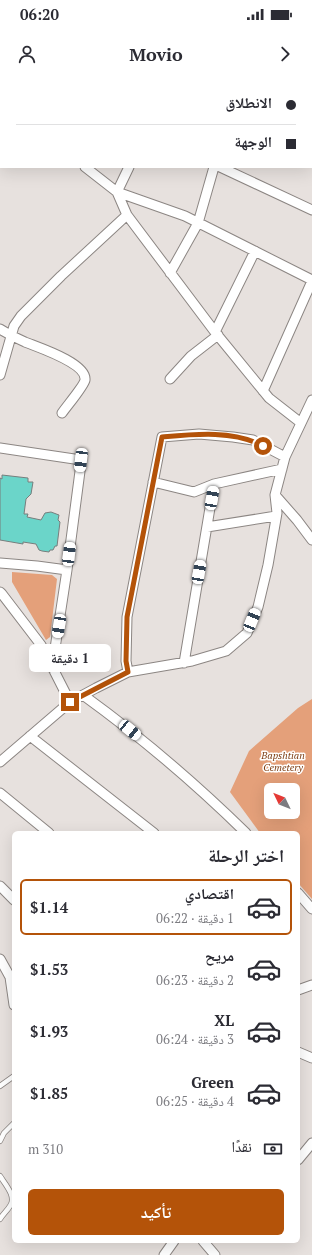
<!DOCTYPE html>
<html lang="ar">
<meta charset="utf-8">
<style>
:root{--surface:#fff;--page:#f7f7f7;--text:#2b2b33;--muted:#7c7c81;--line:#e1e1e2;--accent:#b45309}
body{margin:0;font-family:"PT Serif","Noto Naskh Arabic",serif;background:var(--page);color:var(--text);direction:rtl;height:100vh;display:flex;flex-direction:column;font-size:15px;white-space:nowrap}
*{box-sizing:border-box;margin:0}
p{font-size:13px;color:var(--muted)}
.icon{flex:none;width:22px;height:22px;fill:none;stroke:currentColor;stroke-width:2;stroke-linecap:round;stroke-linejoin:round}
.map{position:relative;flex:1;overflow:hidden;direction:ltr}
.details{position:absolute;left:12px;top:751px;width:288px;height:412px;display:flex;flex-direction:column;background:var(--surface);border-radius:6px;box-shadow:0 4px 16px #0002;direction:rtl}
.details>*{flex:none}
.guide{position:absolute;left:0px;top:0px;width:312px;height:88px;box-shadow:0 4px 16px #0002;direction:rtl;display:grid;align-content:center;height:88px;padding:0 16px;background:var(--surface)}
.needle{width:26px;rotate:313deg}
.tools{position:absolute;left:264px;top:703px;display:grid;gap:8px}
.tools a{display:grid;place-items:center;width:36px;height:36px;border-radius:6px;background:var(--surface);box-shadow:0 4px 16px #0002;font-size:20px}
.end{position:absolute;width:18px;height:18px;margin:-9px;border:5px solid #b45309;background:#fff;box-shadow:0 0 0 2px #fff}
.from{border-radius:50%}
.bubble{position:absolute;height:28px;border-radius:6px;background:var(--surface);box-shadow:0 4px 16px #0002;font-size:13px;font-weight:700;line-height:28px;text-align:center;direction:rtl}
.car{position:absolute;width:12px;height:24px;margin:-12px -6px;border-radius:5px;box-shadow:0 0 3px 1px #0007;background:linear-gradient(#fff 24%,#345 0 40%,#fff 0 76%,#345 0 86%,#fff 0)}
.guide b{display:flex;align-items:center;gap:14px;height:38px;font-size:15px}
.guide b+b{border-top:1px solid var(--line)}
.guide i{width:10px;height:10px;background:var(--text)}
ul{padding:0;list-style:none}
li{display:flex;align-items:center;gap:12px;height:56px;margin:0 8px 6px;padding:0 8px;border:2px solid transparent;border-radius:6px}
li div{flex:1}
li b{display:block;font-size:15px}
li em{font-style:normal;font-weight:700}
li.active{border-color:var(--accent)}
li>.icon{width:36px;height:36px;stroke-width:1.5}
h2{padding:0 16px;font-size:18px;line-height:48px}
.pay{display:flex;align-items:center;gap:10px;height:44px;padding:0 16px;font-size:15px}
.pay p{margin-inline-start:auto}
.button{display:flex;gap:8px;margin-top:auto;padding:8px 16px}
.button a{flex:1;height:46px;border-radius:6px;background:var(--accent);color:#fff;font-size:16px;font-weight:700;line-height:46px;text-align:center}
.status{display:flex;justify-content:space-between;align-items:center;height:28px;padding:0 20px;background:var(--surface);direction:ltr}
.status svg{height:11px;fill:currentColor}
header{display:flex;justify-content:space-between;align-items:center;height:52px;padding:0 16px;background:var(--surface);font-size:18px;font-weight:700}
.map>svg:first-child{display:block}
.green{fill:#e4a07a;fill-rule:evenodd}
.building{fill:#6bd5c9;stroke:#777e7d}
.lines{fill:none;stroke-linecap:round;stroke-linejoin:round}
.service-casing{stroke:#8c8683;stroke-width:6}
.minor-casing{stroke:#8c8683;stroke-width:11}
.service{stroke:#fff;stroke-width:4.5}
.minor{stroke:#fff;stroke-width:9}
.route{stroke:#b45309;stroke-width:5}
.labels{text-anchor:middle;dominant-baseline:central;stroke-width:3;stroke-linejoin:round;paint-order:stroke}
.park-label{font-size:10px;font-style:italic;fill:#7e3e14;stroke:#fff}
</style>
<div class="status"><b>06:20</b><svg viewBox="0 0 49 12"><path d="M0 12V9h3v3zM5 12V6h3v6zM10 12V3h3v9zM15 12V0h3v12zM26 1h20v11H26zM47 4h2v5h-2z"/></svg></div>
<header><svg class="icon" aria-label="forward" viewBox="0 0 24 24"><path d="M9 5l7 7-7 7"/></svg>Movio<svg class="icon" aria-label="person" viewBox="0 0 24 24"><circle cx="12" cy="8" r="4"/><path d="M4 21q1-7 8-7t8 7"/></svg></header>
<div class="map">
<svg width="312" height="1175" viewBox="0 0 312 1175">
<rect width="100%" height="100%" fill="#e7e1de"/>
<path class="green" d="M12,492L52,495L57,499L50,557L46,560L12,502Z
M312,619V819L298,803V753H260L230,712L249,671L298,628ZM271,710H293V732H271Z"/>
<path class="building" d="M2,395L28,398V402H33L31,414L26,419L24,434H28L27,437L41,440L45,433L51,432L59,435L58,440L60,442L57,466H55L53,470H50L49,472L42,471L39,470L36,464L23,462V464L0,460V398L2,399Z"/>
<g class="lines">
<g class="service-casing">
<path id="service" d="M308,1L309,0
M311,57L312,58
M0,1006L14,996
M0,1061L4,1053L14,1043
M0,1096C5,1104 17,1117 10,1126C7,1131 3,1134 0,1139"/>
</g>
<g class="minor-casing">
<path id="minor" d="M59,0L61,1
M208,0L210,1
M85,87L117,112L127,135L215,252L269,318L301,343
M129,87L117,112L185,136L312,200
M220,87L312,130
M170,193L198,143L214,87
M0,249C8,254 16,258 25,262C37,267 87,283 85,300C84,306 66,327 62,333
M215,252L255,171
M0,295L14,246L21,236L61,196L127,135
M170,299L191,276L218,255
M263,311L312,201
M0,368L81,380
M153,402L194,412L214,404L282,389
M275,415L297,440L312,460
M207,447L276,436
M0,483L37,486L67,490
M0,512L2,514L41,565L70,622
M184,583L214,404
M52,588L67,490L82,376
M128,592L126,581L127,537L162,357L199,354L233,357L253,360L285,377
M83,615C141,657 195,703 246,753
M30,656L154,753
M0,682L70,622L96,608L128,592L192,581L226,571L247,553L258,527L268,485L277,433L275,415L285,377L312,320
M0,713L49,753
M0,806L14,820
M298,813L312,829
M0,879L10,897L14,925
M298,910L312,905
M298,972L312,978
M298,1080L312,1063
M203,1161L215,1175
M164,1175L174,1161"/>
</g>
<use href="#service" class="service"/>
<use href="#minor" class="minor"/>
</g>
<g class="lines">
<path class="route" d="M70,622L128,592L126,581L127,537L162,357C195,354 234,350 263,366"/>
</g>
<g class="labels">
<g class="park-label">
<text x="283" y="675">Bapshtian<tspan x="283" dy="12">Cemetery</tspan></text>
</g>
</g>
</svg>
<div class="tools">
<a><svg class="needle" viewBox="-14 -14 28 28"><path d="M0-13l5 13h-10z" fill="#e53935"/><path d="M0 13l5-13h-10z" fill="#7c7c81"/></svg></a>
</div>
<i class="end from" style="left:263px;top:366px"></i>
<i class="end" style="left:70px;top:622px"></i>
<div class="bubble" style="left:29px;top:564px;width:82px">1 دقيقة</div>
<i class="car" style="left:81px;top:380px;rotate:187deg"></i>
<i class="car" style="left:212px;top:418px;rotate:10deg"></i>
<i class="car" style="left:69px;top:474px;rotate:7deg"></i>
<i class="car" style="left:199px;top:492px;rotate:10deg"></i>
<i class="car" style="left:252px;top:540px;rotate:22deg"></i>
<i class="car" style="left:59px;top:546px;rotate:189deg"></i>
<i class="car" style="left:130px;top:650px;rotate:129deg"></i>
<div class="guide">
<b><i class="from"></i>الانطلاق</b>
<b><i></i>الوجهة</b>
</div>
<section class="details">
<h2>اختر الرحلة</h2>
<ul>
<li class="active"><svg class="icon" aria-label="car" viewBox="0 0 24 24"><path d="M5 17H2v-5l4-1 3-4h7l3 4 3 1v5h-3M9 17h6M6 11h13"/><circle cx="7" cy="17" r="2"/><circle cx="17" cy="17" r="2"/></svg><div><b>اقتصادي</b><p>1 دقيقة · 06:22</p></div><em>$1.14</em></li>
<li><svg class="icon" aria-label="car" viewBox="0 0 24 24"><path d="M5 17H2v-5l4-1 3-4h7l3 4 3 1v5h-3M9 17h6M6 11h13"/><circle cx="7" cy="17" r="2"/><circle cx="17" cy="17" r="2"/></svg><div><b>مريح</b><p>2 دقيقة · 06:23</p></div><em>$1.53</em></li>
<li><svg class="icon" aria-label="car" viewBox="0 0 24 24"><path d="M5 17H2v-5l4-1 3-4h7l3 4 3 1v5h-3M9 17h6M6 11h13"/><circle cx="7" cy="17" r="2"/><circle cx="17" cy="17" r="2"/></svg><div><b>XL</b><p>3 دقيقة · 06:24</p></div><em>$1.93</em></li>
<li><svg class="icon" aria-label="car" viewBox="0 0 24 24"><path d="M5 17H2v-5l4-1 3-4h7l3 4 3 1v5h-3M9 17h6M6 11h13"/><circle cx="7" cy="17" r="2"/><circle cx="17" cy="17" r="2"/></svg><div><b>Green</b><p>4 دقيقة · 06:25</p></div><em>$1.85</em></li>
</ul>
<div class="pay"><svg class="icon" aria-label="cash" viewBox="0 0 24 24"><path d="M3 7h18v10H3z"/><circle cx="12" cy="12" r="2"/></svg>نقدًا<p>310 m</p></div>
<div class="button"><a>تأكيد</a></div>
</section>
</div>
